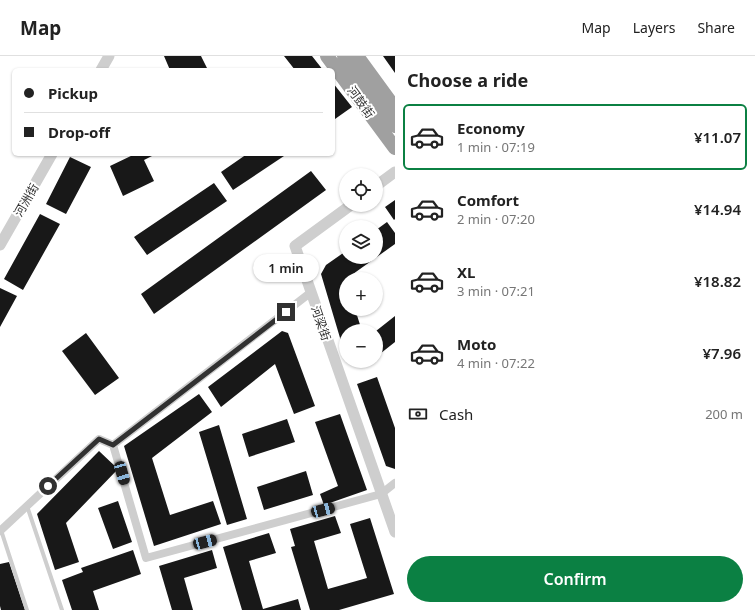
<!DOCTYPE html>
<meta charset="utf-8">
<style>
:root{--surface:#fff;--page:#f6f6f6;--text:#222;--muted:#767676;--line:#e0e0e0;--accent:#0b8043}
body{margin:0;font-family:"Noto Sans","Noto Sans SC",sans-serif;background:var(--page);color:var(--text);height:100vh;display:flex;flex-direction:column;font-size:15px;white-space:nowrap}
*{box-sizing:border-box;margin:0}
p{font-size:13px;color:var(--muted)}
.icon{flex:none;width:22px;height:22px;fill:none;stroke:currentColor;stroke-width:2;stroke-linecap:round;stroke-linejoin:round}
.map{position:relative;flex:1;overflow:hidden}
.sheet{display:flex;flex-direction:column;background:var(--surface);width:360px}
.sheet>*{flex:none}
.guide{position:absolute;left:12px;top:12px;width:323px;height:88px;border-radius:6px;box-shadow:0 1px 3px #0004;display:grid;align-content:center;height:88px;padding:0 12px;background:var(--surface)}
.controls{position:absolute;left:339px;top:112px;display:grid;gap:8px}
.controls a{display:grid;place-items:center;width:44px;height:44px;border-radius:50%;background:var(--surface);box-shadow:0 1px 3px #0004;font-size:20px}
.end{position:absolute;width:18px;height:18px;margin:-9px;border:5px solid #313131;background:#fff;box-shadow:0 0 0 2px #fff}
.from{border-radius:50%}
.bubble{position:absolute;height:28px;border-radius:14px;background:var(--surface);box-shadow:0 1px 3px #0004;font-size:13px;font-weight:600;line-height:28px;text-align:center}
.car{position:absolute;width:12px;height:24px;margin:-12px -6px;border-radius:5px;box-shadow:0 0 3px 1px #0007;background:linear-gradient(#222 24%,#8ab4d8 0 40%,#222 0 76%,#8ab4d8 0 86%,#222 0)}
.guide b{display:flex;align-items:center;gap:14px;height:38px;font-size:15px}
.guide b+b{border-top:1px solid var(--line)}
.guide i{width:10px;height:10px;background:var(--text)}
ul{padding:0;list-style:none}
li{display:flex;align-items:center;gap:12px;height:66px;margin:0 8px 6px;padding:0 4px;border:2px solid transparent;border-radius:6px}
li div{flex:1}
li b{display:block;font-size:15px}
li em{font-style:normal;font-weight:600}
li.active{border-color:var(--accent)}
li>.icon{width:36px;height:36px;stroke-width:1.5}
h2{padding:0 12px;font-size:18px;line-height:48px}
.pay{display:flex;align-items:center;gap:10px;height:44px;padding:0 12px;font-size:15px}
.pay p{margin-inline-start:auto}
.primary-button{display:flex;gap:8px;margin-top:auto;padding:8px 12px}
.primary-button a{flex:1;height:46px;border-radius:24px;background:var(--accent);color:#fff;font-size:16px;font-weight:600;line-height:46px;text-align:center}
header{display:flex;align-items:center;gap:24px;box-sizing:border-box;height:56px;padding:0 20px;background:var(--surface);border-bottom:1px solid var(--line)}
header strong{font-size:19px}
nav{display:flex;gap:22px;margin-inline-start:auto;font-size:14px}
main{display:flex;flex:1;min-height:0}
.map>svg:first-child{display:block}
.building{fill:#181818}
.lines{fill:none;stroke-linecap:round;stroke-linejoin:round}
.service{stroke:#cecece;stroke-width:4}
.minor{stroke:#cecece;stroke-width:8}
.tertiary{stroke:#cecece;stroke-width:11}
.trunk{stroke:#a0a0a0;stroke-width:14}
.route{stroke:#313131;stroke-width:5}
.labels{text-anchor:middle;dominant-baseline:central;stroke-width:4;stroke-linejoin:round;paint-order:stroke}
.street-label{font-size:12px;fill:#313131;stroke:#fff}
</style>
<header>
<strong>Map</strong>
<nav><a>Map</a><a>Layers</a><a>Share</a></nav>
</header>
<main>
<div class="map">
<svg width="395" height="554" viewBox="0 0 395 554">
<rect width="100%" height="100%" fill="#fff"/>
<path class="building" d="M164,0H201L208,14H170Z
M284,0H312L323,14H295Z
M383,0H395V17Z
M333,27L352,51L335,63L333,61Z
M135,98H156L144,104L154,125L123,140L110,110Z
M247,98H287L233,134L221,116Z
M70,101L91,111L66,158L46,148Z
M311,115L326,134L154,258L141,238Z
M214,127L227,145L147,199L134,181Z
M395,144V163L394,164L385,151Z
M40,158L60,168L23,234L4,223Z
M387,166L395,177V188L346,223V253H355L362,275H346V302L321,218L326,209L346,195V201H376V174Z
M0,232L17,240L0,271Z
M395,260V286L376,301V275Z
M282,275L288,277L315,350L294,358L275,308L221,351L208,331Z
M86,277L119,322L95,339L62,295Z
M352,305H370L366,309Z
M377,321L395,372V413L386,410L357,328Z
M199,338L212,356L152,402L170,459L213,445L221,468L154,490L124,390Z
M340,358L367,434L324,449L320,438L338,430L315,366Z
M287,363L295,386L249,401L242,378Z
M219,369L247,463L227,469L199,376Z
M99,395L118,413L66,467L79,506L55,514L37,458Z
M306,415L313,439L264,454L257,431Z
M118,445L132,486L113,493L98,452Z
M335,460L341,477L314,485L328,533L367,522L350,468L370,462L394,538L339,554H310L291,491L295,490L290,473Z
M269,477L276,497L249,505L263,553L298,543L301,554H242L223,491Z
M133,494L141,518L93,535L99,554H72L62,524L83,516L81,512Z
M212,494L217,512L184,522L193,554H172L159,510Z
M9,506L25,554H1L0,550V508Z"/>
<g class="lines">
<path class="service" d="M27,450L62,554
M1,474L27,554"/>
<path class="minor" d="M113,389L146,502L381,438L395,427
M0,475L99,383L113,389L310,237"/>
<path class="tertiary" d="M101,14L109,0
M376,130L395,116
M351,149L295,190L395,476
M0,189L52,98"/>
<path class="trunk" d="M327,0L395,92
M344,0L395,70
M357,0L395,52"/>
</g>
<g class="lines">
<path class="route" d="M48,430L99,383L113,389L286,256"/>
</g>
<g class="labels">
<g class="street-label">
<text transform="translate(361 46) rotate(54)">河鼓街</text>
<text transform="translate(26 144) rotate(-60)">河洲街</text>
<text transform="translate(321 267) rotate(71)">河梁街</text>
</g>
</g>
</svg>
<div class="controls">
<a><svg class="icon" aria-label="locate" viewBox="0 0 24 24"><circle cx="12" cy="12" r="6"/><path d="M12 2v4M12 18v4M2 12h4M18 12h4"/></svg></a>
<a><svg class="icon" aria-label="layers" viewBox="0 0 24 24"><path d="M12 4l9 5-9 5-9-5zM3 14l9 5 9-5"/></svg></a>
<a>+</a>
<a>−</a>
</div>
<i class="end from" style="left:48px;top:430px"></i>
<i class="end" style="left:286px;top:256px"></i>
<div class="bubble" style="left:253px;top:198px;width:66px">1 min</div>
<i class="car" style="left:122px;top:417px;rotate:164deg"></i>
<i class="car" style="left:323px;top:454px;rotate:75deg"></i>
<i class="car" style="left:205px;top:486px;rotate:75deg"></i>
<div class="guide">
<b><i class="from"></i>Pickup</b>
<b><i></i>Drop-off</b>
</div>
</div>
<section class="sheet">
<h2>Choose a ride</h2>
<ul>
<li class="active"><svg class="icon" aria-label="car" viewBox="0 0 24 24"><path d="M5 17H2v-5l4-1 3-4h7l3 4 3 1v5h-3M9 17h6M6 11h13"/><circle cx="7" cy="17" r="2"/><circle cx="17" cy="17" r="2"/></svg><div><b>Economy</b><p>1 min · 07:19</p></div><em>¥11.07</em></li>
<li><svg class="icon" aria-label="car" viewBox="0 0 24 24"><path d="M5 17H2v-5l4-1 3-4h7l3 4 3 1v5h-3M9 17h6M6 11h13"/><circle cx="7" cy="17" r="2"/><circle cx="17" cy="17" r="2"/></svg><div><b>Comfort</b><p>2 min · 07:20</p></div><em>¥14.94</em></li>
<li><svg class="icon" aria-label="car" viewBox="0 0 24 24"><path d="M5 17H2v-5l4-1 3-4h7l3 4 3 1v5h-3M9 17h6M6 11h13"/><circle cx="7" cy="17" r="2"/><circle cx="17" cy="17" r="2"/></svg><div><b>XL</b><p>3 min · 07:21</p></div><em>¥18.82</em></li>
<li><svg class="icon" aria-label="car" viewBox="0 0 24 24"><path d="M5 17H2v-5l4-1 3-4h7l3 4 3 1v5h-3M9 17h6M6 11h13"/><circle cx="7" cy="17" r="2"/><circle cx="17" cy="17" r="2"/></svg><div><b>Moto</b><p>4 min · 07:22</p></div><em>¥7.96</em></li>
</ul>
<div class="pay"><svg class="icon" aria-label="cash" viewBox="0 0 24 24"><path d="M3 7h18v10H3z"/><circle cx="12" cy="12" r="2"/></svg>Cash<p>200 m</p></div>
<div class="primary-button"><a>Confirm</a></div>
</section>
</main>
